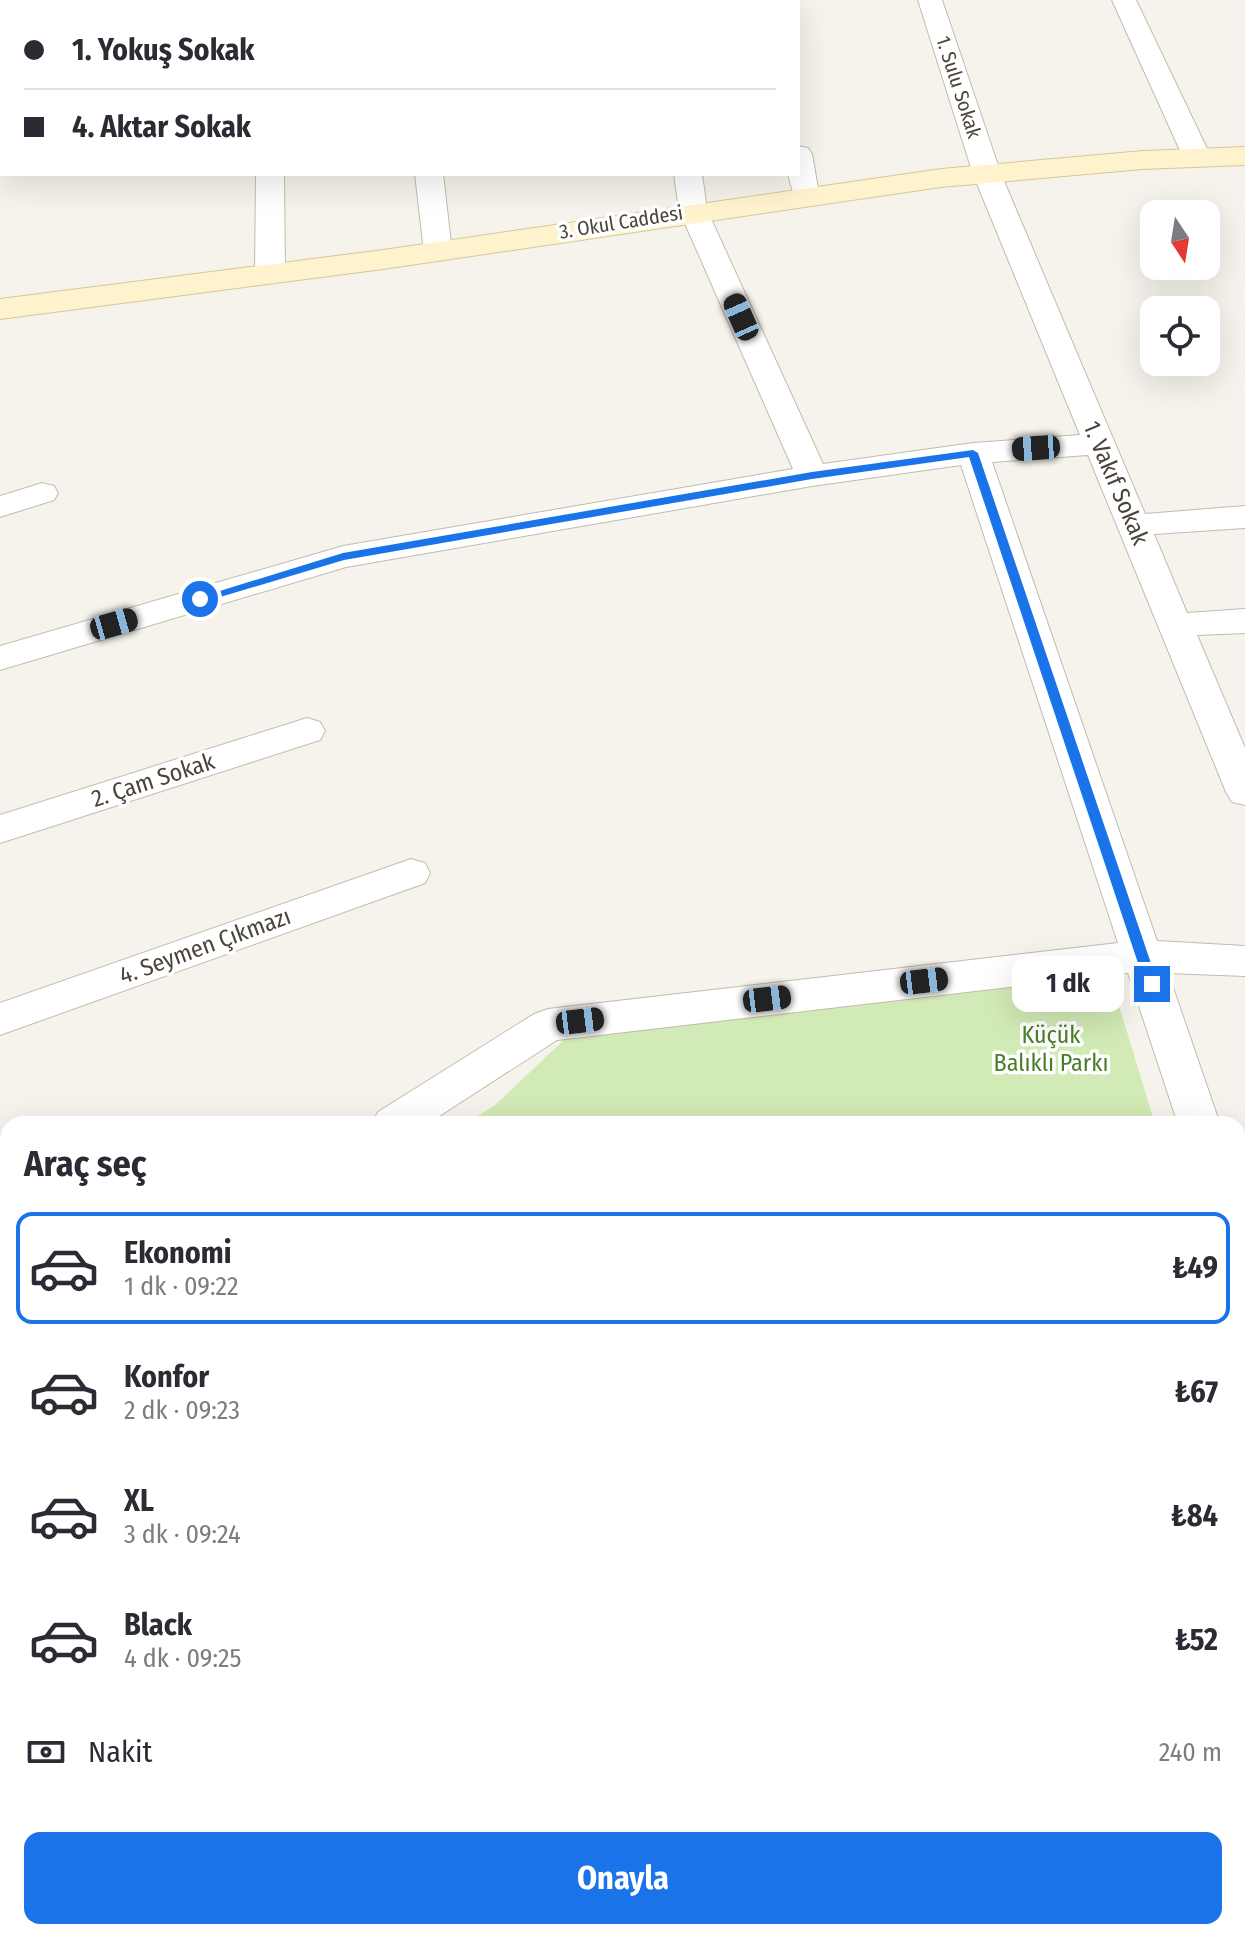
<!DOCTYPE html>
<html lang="tr">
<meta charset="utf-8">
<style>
:root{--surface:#fff;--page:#f7f7f7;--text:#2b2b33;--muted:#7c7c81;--line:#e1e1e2;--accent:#1a73e8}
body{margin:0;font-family:"Fira Sans Condensed",sans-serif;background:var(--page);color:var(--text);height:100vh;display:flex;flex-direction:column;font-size:30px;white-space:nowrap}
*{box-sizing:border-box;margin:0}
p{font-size:26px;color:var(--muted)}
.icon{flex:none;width:44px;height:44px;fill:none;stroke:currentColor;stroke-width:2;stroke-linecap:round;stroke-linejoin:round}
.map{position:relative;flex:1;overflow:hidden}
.side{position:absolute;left:0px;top:1116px;width:1246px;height:824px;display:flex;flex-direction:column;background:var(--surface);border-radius:24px 24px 0 0;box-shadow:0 8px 32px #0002}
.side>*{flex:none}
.banner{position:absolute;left:0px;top:0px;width:800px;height:176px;box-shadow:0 8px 32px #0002;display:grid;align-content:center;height:176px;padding:0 24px;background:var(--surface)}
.needle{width:52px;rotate:168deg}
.tools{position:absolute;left:1140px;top:200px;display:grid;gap:16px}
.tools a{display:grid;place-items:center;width:80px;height:80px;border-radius:16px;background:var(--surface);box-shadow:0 8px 32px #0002;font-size:40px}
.end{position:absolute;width:36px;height:36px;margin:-18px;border:10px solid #1a73e8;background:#fff;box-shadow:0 0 0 4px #fff}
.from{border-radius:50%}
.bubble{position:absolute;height:56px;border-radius:16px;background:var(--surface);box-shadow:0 8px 32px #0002;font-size:26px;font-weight:700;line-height:56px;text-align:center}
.car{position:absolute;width:24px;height:48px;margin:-24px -12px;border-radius:10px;box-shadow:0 0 6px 2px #0007;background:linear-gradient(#222 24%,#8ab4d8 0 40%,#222 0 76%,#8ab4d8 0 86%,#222 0)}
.banner b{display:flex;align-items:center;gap:28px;height:76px;font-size:30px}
.banner b+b{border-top:2px solid var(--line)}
.banner i{width:20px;height:20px;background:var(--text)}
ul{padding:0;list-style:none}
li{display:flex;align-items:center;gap:24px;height:112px;margin:0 16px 12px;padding:0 8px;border:4px solid transparent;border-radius:16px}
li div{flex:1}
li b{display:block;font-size:30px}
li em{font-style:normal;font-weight:700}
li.on{border-color:var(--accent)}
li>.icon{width:72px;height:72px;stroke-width:1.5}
h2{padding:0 24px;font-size:36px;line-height:96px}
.pay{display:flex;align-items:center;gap:20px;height:88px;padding:0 24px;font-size:30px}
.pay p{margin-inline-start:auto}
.primary-button{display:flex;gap:16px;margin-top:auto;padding:16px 24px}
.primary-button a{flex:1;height:92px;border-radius:16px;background:var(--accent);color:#fff;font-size:32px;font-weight:700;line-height:92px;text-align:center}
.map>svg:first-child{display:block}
.green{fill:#d2eab5}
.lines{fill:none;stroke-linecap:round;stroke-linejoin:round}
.minor-casing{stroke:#c2bbae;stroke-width:2}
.tertiary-casing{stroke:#c2bbae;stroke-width:2}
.secondary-casing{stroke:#d6c79b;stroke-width:2}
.minor{fill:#fff;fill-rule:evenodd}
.tertiary{fill:#fff;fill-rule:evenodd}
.secondary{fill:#fff3cd;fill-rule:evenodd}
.route{fill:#1a73e8}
.labels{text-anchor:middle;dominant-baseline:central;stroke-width:7;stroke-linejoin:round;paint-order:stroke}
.far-street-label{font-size:20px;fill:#4b4439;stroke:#fff}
.street-label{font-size:24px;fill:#4b4439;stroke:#fff}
.park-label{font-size:24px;fill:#4a7f2a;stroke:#fff}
</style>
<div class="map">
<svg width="1245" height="1940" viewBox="0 0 1245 1940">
<rect width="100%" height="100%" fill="#f6f3ec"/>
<path class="green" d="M1107,966L1155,1124H464L494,1106L567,1037Z
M1238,1398L1245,1421V1762L1238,1763Z
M1245,1876V1940H1002L1022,1932H1238V1878Z
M225,1932H352L361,1940H230Z
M517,1932H723L709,1940H527Z"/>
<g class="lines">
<g class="minor-casing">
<path id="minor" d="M255,0H279V2H255Z
M397,0H421V2H397Z
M647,0H671L672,2H648Z
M759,0H783V2H759Z
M918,0H942L1001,174L1145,514L1245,506V528L1154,534L1187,613L1245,609V633L1197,635L1245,748V805L1232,802L1226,792L1088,455L992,462L1157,941L1245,946V976L1168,973L1220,1124H1178L1128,973L557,1040L427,1124H372L378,1112L534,1014L548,1009L1118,943L961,465L812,486L346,567L0,670V646L343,546L793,469L679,210L674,174H702L707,210L823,464L973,443L1080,435L973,174Z
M1112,0H1136L1211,157L1207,163L1197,165L1187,163L1183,157Z
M0,96H2V112H0Z
M798,146L808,148L812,154L819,194L815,200L805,202L795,200L788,174H798Z
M256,174H284L285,274L280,280L270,283L260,280L255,274Z
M415,174H443L452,252L448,258L438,261L428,258L424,252Z
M42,483L54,486L58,493L54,500L0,517V496Z
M307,718L320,722L325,731L320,740L0,843V815Z
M411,859L425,863L430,873L425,883L0,1035V1003Z
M1238,1229L1245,1231V1291L1238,1289Z
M8,1306V1346L0,1349V1309Z
M8,1636V1688L0,1691V1639Z
M1245,1782V1836L1238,1838V1784Z
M376,1932H437L441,1940H379Z
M828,1932H899L896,1940H824Z"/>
</g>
<g class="tertiary-casing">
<path id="tertiary" d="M0,1230L8,1233V1292L0,1289Z
M135,1932H197L200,1940H138Z"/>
</g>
<g class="secondary-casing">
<path id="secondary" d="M1245,147V165L1143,169L941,187L383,269L0,319V299L383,250L941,169L1143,151Z"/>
</g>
<use href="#minor" class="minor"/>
<use href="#tertiary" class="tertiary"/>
<use href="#secondary" class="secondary"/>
</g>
<path class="route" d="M973,450L978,453L1158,984L1156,988H1147L1145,984L969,457L812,479L344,560L200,603L194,599L343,553L812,472Z"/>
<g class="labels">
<g class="far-street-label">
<text transform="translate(959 87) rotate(72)">1. Sulu Sokak</text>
<text transform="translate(621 222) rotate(-9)">3. Okul Caddesi</text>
</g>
<g class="street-label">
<text transform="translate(1116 483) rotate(67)">1. Vakıf Sokak</text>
<text transform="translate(153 780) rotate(-18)">2. Çam Sokak</text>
<text transform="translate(205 946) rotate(-20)">4. Seymen Çıkmazı</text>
</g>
<g class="park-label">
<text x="1051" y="1035">Küçük<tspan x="1051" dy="28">Balıklı Parkı</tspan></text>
</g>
</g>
</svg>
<div class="tools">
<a><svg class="needle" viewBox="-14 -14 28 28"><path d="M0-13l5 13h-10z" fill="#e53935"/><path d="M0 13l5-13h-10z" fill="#7c7c81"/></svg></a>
<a><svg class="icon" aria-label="locate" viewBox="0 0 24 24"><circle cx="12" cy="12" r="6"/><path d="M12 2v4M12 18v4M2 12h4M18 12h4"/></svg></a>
</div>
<i class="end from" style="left:200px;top:599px"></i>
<i class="end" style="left:1152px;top:984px"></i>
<div class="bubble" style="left:1012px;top:956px;width:112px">1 dk</div>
<i class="car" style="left:741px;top:317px;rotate:336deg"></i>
<i class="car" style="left:1036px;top:448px;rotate:266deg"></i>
<i class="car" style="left:114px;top:624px;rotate:74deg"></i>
<i class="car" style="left:924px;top:981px;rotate:83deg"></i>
<i class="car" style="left:767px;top:999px;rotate:83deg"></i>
<i class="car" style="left:580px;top:1021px;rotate:83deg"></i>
<div class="banner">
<b><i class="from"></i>1. Yokuş Sokak</b>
<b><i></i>4. Aktar Sokak</b>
</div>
<section class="side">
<h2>Araç seç</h2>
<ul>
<li class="on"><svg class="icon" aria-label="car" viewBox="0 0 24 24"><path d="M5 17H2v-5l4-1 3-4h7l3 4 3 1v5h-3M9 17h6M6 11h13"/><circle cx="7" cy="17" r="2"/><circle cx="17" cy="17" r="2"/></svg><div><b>Ekonomi</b><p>1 dk · 09:22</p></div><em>₺49</em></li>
<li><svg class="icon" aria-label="car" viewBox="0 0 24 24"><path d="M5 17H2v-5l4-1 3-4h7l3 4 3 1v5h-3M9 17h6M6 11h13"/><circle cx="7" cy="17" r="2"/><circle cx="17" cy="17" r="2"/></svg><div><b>Konfor</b><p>2 dk · 09:23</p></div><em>₺67</em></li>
<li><svg class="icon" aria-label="car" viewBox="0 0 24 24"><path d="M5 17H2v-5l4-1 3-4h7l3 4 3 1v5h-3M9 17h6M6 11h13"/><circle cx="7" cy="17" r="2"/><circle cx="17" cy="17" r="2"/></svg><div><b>XL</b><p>3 dk · 09:24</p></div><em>₺84</em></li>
<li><svg class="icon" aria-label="car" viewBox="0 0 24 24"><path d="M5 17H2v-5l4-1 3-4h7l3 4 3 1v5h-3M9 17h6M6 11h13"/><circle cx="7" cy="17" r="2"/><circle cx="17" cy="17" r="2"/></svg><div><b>Black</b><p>4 dk · 09:25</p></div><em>₺52</em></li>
</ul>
<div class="pay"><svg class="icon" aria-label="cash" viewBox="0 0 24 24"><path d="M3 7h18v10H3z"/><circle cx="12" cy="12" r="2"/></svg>Nakit<p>240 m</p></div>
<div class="primary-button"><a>Onayla</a></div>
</section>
</div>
